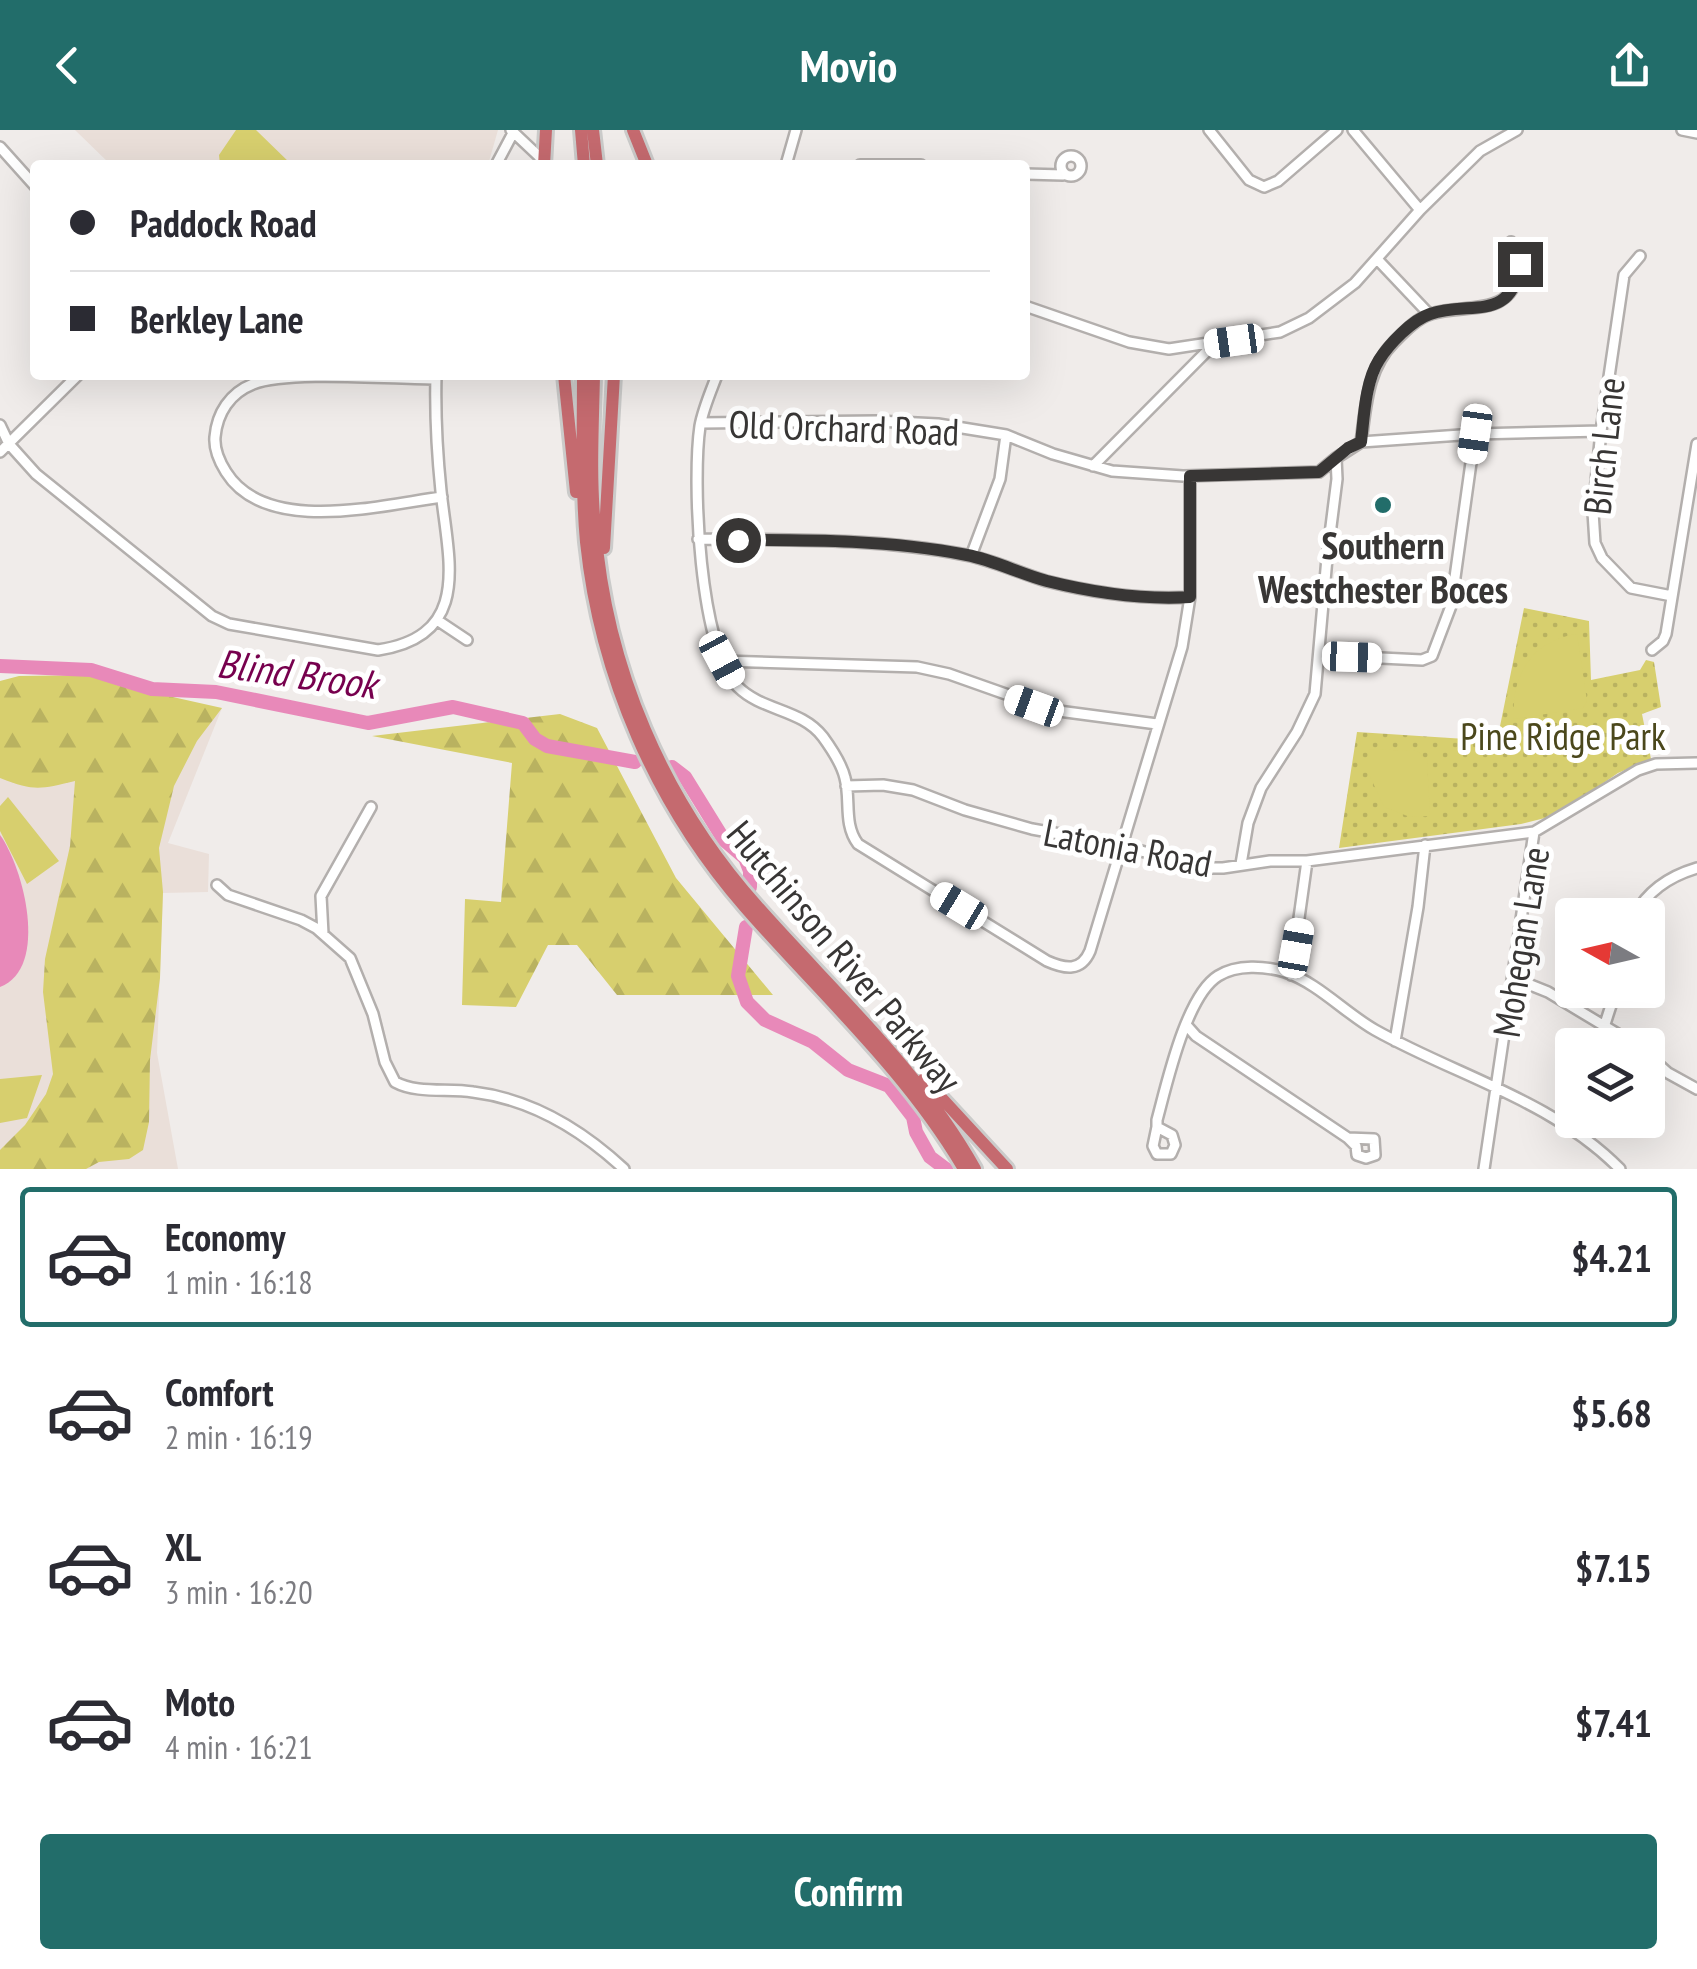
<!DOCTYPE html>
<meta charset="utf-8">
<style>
:root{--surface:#fff;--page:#f2f2f3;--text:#2b2b33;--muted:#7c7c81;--line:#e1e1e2;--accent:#226d6a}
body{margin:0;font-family:"PT Sans Narrow",sans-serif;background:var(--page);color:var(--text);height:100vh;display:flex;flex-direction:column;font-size:38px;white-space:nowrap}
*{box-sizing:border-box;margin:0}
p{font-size:32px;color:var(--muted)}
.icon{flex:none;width:55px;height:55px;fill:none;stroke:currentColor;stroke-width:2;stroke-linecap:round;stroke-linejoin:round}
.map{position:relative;height:1039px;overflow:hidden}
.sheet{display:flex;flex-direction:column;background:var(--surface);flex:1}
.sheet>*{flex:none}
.guide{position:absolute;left:30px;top:30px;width:1000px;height:220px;border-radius:10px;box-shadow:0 10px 40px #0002;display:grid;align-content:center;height:220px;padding:0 40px;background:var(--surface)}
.needle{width:65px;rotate:278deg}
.tools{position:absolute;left:1555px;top:768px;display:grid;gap:20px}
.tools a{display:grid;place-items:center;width:110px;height:110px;border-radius:10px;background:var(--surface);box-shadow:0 10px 40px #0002;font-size:50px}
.end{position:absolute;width:45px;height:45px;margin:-22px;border:12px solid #383635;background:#fff;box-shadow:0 0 0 5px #fff}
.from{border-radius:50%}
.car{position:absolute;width:30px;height:60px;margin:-30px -15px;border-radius:12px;box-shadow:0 0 8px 2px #0007;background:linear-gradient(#fff 24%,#345 0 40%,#fff 0 76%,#345 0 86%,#fff 0)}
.guide b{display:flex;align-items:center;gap:35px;height:95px;font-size:38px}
.guide b+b{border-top:2px solid var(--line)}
.guide i{width:25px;height:25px;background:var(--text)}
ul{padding:18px 0 0;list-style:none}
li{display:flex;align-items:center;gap:30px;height:140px;margin:0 20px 15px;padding:0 20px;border:5px solid transparent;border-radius:10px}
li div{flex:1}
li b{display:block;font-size:38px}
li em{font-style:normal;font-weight:800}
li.on{border-color:var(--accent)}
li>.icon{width:90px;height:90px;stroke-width:1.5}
.button{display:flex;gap:20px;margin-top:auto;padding:20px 40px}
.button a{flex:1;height:115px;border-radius:10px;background:var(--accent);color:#fff;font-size:40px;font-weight:800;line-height:115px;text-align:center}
header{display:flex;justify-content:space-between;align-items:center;height:130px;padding:0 40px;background:var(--accent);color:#fff;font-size:45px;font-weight:800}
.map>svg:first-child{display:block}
.built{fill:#eadfd9}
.forest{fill:url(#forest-firs)}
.park{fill:url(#park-dots)}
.garden{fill:#d7cf6e}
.water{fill:#e889b9}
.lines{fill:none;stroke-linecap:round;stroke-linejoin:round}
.river{stroke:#e889b9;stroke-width:14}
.minor-casing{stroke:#b3afad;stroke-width:14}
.highway-casing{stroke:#cbcbca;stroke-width:18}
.minor{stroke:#fff;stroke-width:9}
.highway{stroke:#c56a6f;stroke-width:12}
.route{stroke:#383635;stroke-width:12}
.poi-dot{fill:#226d6a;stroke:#fff;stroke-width:4}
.labels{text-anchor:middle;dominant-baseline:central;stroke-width:10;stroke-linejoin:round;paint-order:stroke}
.street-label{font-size:38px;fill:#383635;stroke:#fff}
.poi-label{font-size:38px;font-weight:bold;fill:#383635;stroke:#fff}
.park-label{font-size:38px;fill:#4b481c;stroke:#fff}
.water-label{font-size:40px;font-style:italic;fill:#77004e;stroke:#fff}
</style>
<header><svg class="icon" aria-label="back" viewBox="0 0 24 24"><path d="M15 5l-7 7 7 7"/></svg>Movio<svg class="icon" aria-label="share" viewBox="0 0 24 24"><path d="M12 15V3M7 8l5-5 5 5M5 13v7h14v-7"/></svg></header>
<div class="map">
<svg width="1697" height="1039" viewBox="0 0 1697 1039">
<defs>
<pattern id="forest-firs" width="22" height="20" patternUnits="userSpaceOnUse" patternTransform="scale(2.5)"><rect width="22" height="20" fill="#d7cf6e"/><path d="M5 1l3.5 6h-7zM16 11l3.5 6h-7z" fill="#b9b260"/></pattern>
<pattern id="park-dots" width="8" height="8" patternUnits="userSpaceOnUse" patternTransform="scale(2.5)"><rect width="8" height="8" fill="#d7cf6e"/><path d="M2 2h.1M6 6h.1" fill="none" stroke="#b9b260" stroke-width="1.8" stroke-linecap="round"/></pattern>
</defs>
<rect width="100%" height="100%" fill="#f0ecea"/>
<path class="built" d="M75,0H498L488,35H111Z
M0,578H222L168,713L209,724L208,762L163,763L157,923L178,1039H0Z"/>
<path class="forest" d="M93,545L119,555L222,578L197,611L174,656L159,718L163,762L160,848L150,930L149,992L143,1020L129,1029L99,1032L86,1039H0V1020L25,995L46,964L53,944L43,862L45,829L70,716L75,651C40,659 36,662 0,648V551L19,546Z
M560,584L597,598L676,748L773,865H617L577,815H548L516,877L462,875L465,769L501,772L512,633L372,606Z"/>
<path class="park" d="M1524,478L1589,491L1591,550L1640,540L1646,530L1654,532L1661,577L1642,584L1651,629L1618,643L1557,685L1521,694L1339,718L1357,602L1497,611Z"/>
<path class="garden" d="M236,0H256L292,35H220L219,25Z
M1577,504L1587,571L1583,578L1514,589C1511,545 1532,511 1577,504Z
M1369,619L1417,621L1427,630L1430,686L1410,687L1384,677L1369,644Z
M8,667L59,731L27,754L0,701V676Z
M42,945L27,988L0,993V949Z"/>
<path class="water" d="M0,705C23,736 50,838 0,857Z"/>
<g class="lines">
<path class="river" d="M0,536L91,540L152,559L216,562L368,593L453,577L523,593L535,609L547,616L635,632
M672,637L685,647L724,710L745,728L750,741V757
M746,797L738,846L747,872L765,890L813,912L848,940L889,956L913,987L916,1002L930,1027L946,1039"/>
<g class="minor-casing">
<path id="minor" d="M511,0L546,33
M1209,0L1249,50L1264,57L1278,51L1337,0
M1353,0L1420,80
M1682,0L1697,3
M0,17L35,56
M1061 36a10 10 0 1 1 20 0a10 10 0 1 1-20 0Z
M496,35L513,3
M786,35L796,0
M860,35H921
M1025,44L1063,45
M1640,126L1624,145L1601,301L1593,382L1595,413L1602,428L1631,458L1672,466
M1377,129L1429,184
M1025,176L1129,212L1169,219L1280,202L1309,188L1355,153L1420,80L1480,21L1517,0
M717,245C711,261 703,279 700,296C692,350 699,519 738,557C762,581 802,579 823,607C831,618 842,635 845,648C851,670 843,694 858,714L1047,831C1065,839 1081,842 1090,821L1182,517L1190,467V346
M436,249C393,249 288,240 253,254C230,263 217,283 215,307C214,319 219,331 226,342C266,406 381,375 442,367
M701,293L877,291L938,294L1006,305L1053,324L1112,341L1183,346L1319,342L1336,328
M0,295L9,314L36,344L212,486L229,494L378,520C473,506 448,429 441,361C437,322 435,284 436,245
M1361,312L1475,304L1601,301
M0,322L78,245
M1093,336L1212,216
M698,409C788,410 877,408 966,425C993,430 1019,443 1046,451C1094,463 1141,470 1190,467
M971,426L1000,349L1006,305
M437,490L467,510
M1652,520L1663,511L1666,504L1697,314
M1320,525L1422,530L1432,526L1451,476L1475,304
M722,531L917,537L949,544L1051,580L1157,594
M846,656L883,655L913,660L965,680L1032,699L1121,715L1199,738H1223L1270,731H1307L1534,702L1638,640L1656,634L1697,633
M1241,734L1248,693L1261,658L1297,602L1315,564L1327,428L1337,349L1336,328L1361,312C1366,276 1367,239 1394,212C1404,202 1417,188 1431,184C1463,173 1512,189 1518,141C1520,129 1518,121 1511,112
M217,755L228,765L301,790L316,798L350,828L373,884L385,932L395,952C417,964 448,958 473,962C531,969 582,1000 624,1039
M1635,785C1648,760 1670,746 1697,738
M323,804L321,766L371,677
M1291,845L1307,731
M1513,848L1548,862L1636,915
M1605,894L1616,860
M1188,897L1196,906L1348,1008L1374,1009L1375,1025L1366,1028L1357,1025L1356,1016L1348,1008
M1395,911L1418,777L1425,715
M1648,925L1668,943L1697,959
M1157,997L1153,1016L1157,1024H1171L1175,1015L1172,1005L1157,997V990C1167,953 1186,866 1218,846C1237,834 1265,836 1285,842C1318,853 1345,883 1375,900C1457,946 1552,970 1620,1039
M1484,1039L1534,702"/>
</g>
<g class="highway-casing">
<path id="highway" d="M581,0L584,35
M593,0L597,35
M633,0L647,35
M544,35L546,0
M564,245L576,362
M583,245C583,301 581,357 586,412C600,546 656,675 745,777C820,863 906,940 964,1039
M594,245C593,296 590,347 595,397C606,537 663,671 757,776C832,861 919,939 975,1039
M604,418L614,245
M924,949L1007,1039"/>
</g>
<use href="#minor" class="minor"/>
<use href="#highway" class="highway"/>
</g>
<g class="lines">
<path class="route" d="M738,410C815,410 891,410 967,425C994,430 1020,444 1047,451C1095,463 1141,470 1190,467V346L1319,342L1348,318L1361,312C1364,287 1365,252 1379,230C1389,214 1412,190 1430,184C1470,170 1511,194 1520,134"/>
</g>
<circle class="poi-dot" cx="1383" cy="375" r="10"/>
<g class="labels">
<g class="street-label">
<text transform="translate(844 297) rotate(2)">Old Orchard Road</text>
<text transform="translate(1603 316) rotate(-84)">Birch Lane</text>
<text transform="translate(1128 717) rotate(11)">Latonia Road</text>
<text transform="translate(1520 812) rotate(-81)">Mohegan Lane</text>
<text transform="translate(845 826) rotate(50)">Hutchinson River Parkway</text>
</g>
<g class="poi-label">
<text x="1383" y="414">Southern<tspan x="1383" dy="44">Westchester Boces</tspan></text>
</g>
<g class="park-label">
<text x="1563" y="605">Pine Ridge Park</text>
</g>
<g class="water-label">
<text transform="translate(297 543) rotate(8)">Blind Brook</text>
</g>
</g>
</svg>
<div class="tools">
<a><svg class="needle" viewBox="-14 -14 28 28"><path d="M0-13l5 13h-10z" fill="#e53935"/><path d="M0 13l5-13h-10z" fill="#7c7c81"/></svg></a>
<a><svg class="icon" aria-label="layers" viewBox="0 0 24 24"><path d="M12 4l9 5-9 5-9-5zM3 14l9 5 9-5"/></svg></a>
</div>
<i class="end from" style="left:738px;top:410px"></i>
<i class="end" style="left:1520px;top:134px"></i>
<i class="car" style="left:1234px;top:211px;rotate:262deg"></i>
<i class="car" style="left:1475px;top:304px;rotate:188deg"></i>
<i class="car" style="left:1352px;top:527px;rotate:92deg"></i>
<i class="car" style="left:722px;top:530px;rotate:152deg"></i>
<i class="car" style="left:1034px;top:576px;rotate:290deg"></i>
<i class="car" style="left:959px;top:776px;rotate:301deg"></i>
<i class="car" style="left:1296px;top:818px;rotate:10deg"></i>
<div class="guide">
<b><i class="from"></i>Paddock Road</b>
<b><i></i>Berkley Lane</b>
</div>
</div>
<section class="sheet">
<ul>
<li class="on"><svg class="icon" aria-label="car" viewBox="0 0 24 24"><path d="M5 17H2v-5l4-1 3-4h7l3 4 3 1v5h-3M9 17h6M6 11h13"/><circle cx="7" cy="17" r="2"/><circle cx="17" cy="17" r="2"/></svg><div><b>Economy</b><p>1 min · 16:18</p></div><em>$4.21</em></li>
<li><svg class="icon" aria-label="car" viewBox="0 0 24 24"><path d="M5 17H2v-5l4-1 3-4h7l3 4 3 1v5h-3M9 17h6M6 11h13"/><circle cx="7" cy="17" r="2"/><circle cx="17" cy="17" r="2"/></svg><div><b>Comfort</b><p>2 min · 16:19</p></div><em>$5.68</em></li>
<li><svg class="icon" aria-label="car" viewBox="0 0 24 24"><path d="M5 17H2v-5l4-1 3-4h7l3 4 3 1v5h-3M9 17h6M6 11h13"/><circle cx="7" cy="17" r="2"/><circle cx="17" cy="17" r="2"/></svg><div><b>XL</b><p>3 min · 16:20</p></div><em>$7.15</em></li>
<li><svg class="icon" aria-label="car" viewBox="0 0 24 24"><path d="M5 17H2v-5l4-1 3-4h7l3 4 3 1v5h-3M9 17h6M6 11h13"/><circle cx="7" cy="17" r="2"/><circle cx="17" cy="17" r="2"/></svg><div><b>Moto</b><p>4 min · 16:21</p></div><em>$7.41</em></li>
</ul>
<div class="button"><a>Confirm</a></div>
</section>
